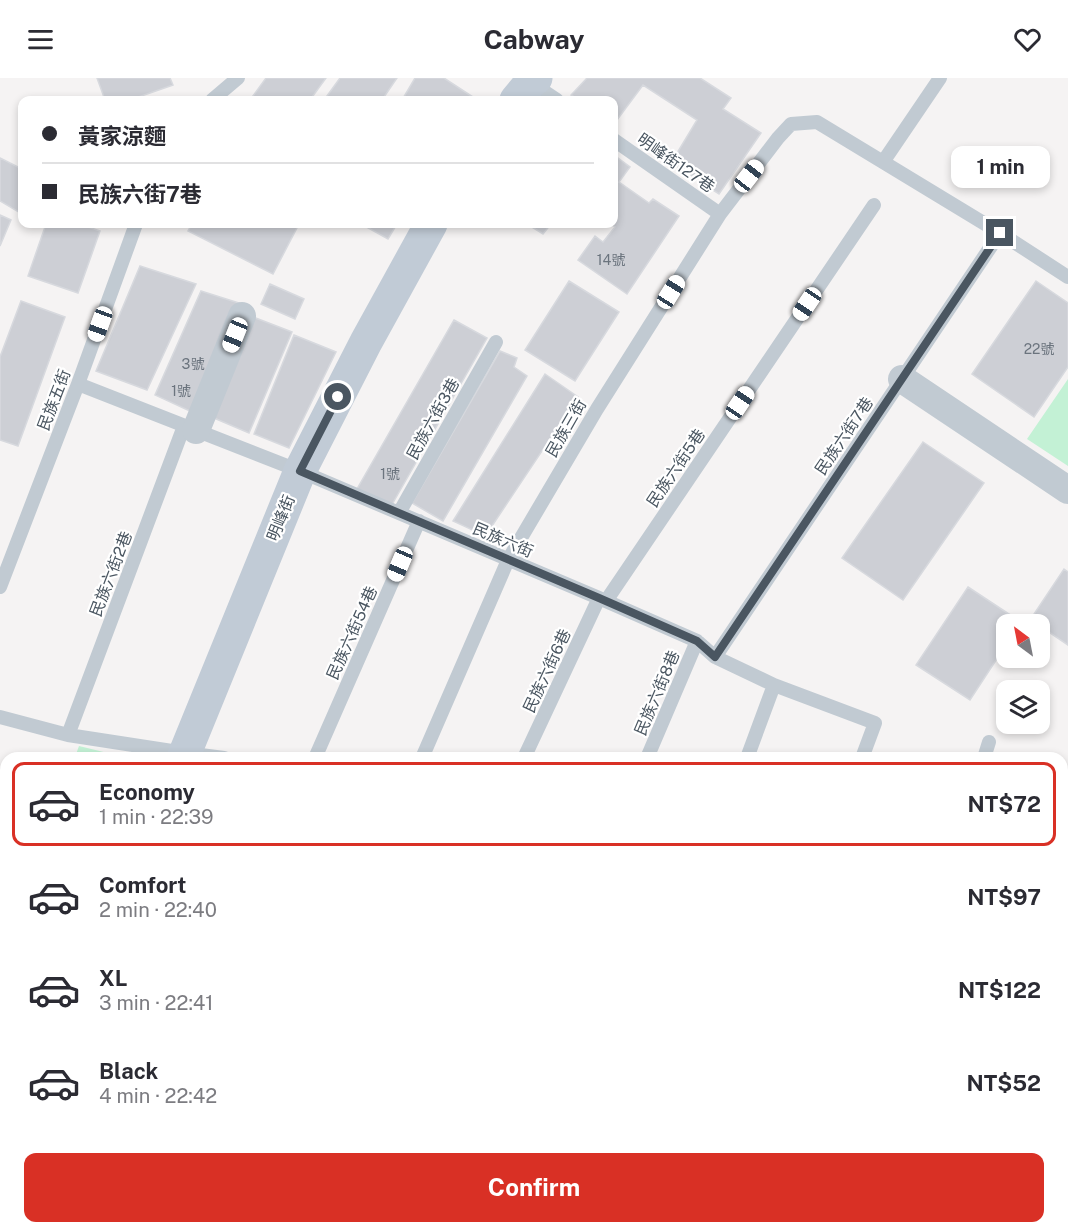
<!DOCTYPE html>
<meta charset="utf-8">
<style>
:root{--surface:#fff;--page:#f2f2f3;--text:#2b2b33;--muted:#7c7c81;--line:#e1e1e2;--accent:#d93025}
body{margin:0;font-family:"Public Sans","Noto Sans TC",sans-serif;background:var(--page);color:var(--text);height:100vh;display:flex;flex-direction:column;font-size:22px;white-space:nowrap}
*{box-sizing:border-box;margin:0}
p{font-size:20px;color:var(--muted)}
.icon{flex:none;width:33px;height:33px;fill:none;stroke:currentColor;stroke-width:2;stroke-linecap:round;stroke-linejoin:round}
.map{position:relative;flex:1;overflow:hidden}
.details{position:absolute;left:0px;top:674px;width:1068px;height:482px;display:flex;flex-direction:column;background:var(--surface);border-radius:18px 18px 0 0;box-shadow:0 3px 9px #0003}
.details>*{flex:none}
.top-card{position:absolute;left:18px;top:18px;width:600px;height:132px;border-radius:12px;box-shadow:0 3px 9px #0003;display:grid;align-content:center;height:132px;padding:0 24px;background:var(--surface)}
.needle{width:39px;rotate:328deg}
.tools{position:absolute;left:996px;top:536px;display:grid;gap:12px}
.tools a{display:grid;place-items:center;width:54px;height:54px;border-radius:12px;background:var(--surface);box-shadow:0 3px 9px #0003;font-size:30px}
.end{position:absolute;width:27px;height:27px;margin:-14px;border:8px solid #4a5661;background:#fff;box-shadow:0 0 0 3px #fff}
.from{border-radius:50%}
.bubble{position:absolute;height:42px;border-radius:12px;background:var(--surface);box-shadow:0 3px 9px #0003;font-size:20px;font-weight:700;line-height:42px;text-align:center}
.car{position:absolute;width:18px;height:36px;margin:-18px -9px;border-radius:8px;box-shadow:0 0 4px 2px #0007;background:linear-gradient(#fff 24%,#345 0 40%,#fff 0 76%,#345 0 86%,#fff 0)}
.top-card b{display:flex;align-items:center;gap:21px;height:57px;font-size:22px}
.top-card b+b{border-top:2px solid var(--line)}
.top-card i{width:15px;height:15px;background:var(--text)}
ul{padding:10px 0 0;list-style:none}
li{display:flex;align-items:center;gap:18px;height:84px;margin:0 12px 9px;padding:0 12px;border:3px solid transparent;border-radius:12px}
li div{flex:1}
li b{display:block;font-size:22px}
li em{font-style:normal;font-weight:700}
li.selected{border-color:var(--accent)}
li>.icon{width:54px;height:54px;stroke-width:1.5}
.primary-button{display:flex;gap:12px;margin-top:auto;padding:12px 24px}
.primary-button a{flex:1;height:69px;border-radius:12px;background:var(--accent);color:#fff;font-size:24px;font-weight:700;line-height:69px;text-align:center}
header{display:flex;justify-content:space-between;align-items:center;height:78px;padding:0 24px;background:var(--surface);font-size:27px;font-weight:700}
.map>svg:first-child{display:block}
.green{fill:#c3f1d5}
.building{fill:#cdcfd5;stroke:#d7d9de;stroke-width:1.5}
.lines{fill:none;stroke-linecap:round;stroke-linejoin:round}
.lane{stroke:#c1cad2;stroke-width:14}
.street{stroke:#c1cad2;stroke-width:28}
.secondary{stroke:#c1cbd6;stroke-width:33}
.route{stroke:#4a5661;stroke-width:8}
.labels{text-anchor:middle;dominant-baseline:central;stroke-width:4.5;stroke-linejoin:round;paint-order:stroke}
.number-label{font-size:14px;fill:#6b747e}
.street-label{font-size:16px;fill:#4a5661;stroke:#fff}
</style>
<header><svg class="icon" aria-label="menu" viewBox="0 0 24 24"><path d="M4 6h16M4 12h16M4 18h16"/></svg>Cabway<svg class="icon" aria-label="heart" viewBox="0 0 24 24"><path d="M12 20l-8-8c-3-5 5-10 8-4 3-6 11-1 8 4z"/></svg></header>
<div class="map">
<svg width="1068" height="1154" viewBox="0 0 1068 1154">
<rect width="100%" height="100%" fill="#f5f3f3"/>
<path class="green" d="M1068,301V388L1027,361Z
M79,668L124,679H75Z
M265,1149H360L358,1154H263Z
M448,1149H526L539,1154H460Z"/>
<path class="building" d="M97,0H170L173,7L130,22H105Z
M266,0H326L310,22H250Z
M340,0H397L382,22H324Z
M415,0H444L476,21L474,22H402Z
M587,0H700L731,20L723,31L761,55L719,116L671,85L697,42L643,7L614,46V22H579L571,17Z
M614,77L630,89L619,104L649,125L653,121L679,138L627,216L578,182L595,158L603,164L615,149L611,146H614Z
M0,80L22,91V136L0,123Z
M0,137L11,142L0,168Z
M46,146H80L100,153L78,215L28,198Z
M192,146H299L273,196L188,153Z
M361,146H397L388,161Z
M527,146H551L543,156Z
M140,188L196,206L147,312L96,293Z
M569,203L619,234L575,303L525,272Z
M1036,203L1068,225V289L1034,339L972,296Z
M270,206L304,221L295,241L261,226Z
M201,213L242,226L192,334L155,317Z
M21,223L65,239L18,368L0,362V279Z
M253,239L292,254L249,355L207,337Z
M454,242L487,260L390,430L357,411Z
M294,257L336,274L289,370L254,356Z
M500,273L517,280L514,289L527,298L443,443L412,425Z
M545,296L578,319L492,448L481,456L453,443Z
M923,364L984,405L903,522L842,480Z
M1064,491L1068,494V567L1040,548V546H1036L1030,542Z
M968,509L1021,544L1020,546H1006V567L970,622L916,587Z
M138,1149H170L167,1154H153Z
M770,1149H799L812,1154H768Z"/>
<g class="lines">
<path class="lane" d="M530,4L557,22
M212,22L238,0
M614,62L720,136
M883,84L1000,155L1068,199
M78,306L300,393L599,520L697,563L715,579L774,607L875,645L862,680
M399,435L496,264
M0,509L78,306L136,146
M606,523L874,127
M715,579L1000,155
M0,639L68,657L185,675L224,680
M68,657L184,348
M315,680L419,443
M422,680L508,482L597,331L720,136L778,60L791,46L817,44L883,84L940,0
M524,680L599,520
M647,680L697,563
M747,680L774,607
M984,680L989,664
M0,743L6,750
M1062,783L1068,763
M0,811L6,813
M1062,812L1068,813
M0,1103L6,1105
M628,1154L633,1149"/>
<path class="street" d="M902,301L1068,412
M196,352L242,238"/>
<path class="secondary" d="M516,22L531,4L536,0
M183,680L300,393L366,264L431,146
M1062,1082L1068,1076
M0,1148L6,1132
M854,1149L865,1154
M990,1154L995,1149"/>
</g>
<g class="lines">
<path class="route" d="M338,319L300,393L599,520L697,563L715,579L1000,155"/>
</g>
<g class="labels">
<g class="number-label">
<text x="611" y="182">14號</text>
<text x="1039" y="271">22號</text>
<text x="193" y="286">3號</text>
<text x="181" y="313">1號</text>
<text x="390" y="396">1號</text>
</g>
<g class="street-label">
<text transform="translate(676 85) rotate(35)">明峰街127巷</text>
<text transform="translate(54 322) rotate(-69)">民族五街</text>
<text transform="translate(433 341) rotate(-61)">民族六街3巷</text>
<text transform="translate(566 350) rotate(-60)">民族三街</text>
<text transform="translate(844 358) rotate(-56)">民族六街7巷</text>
<text transform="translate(676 390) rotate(-56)">民族六街5巷</text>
<text transform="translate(281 440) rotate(-68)">明峰街</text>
<text transform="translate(503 462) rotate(23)">民族六街</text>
<text transform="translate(111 496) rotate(-69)">民族六街2巷</text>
<text transform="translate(352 555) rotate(-66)">民族六街54巷</text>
<text transform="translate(547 593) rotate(-65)">民族六街6巷</text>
<text transform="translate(657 615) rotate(-67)">民族六街8巷</text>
</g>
</g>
</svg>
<div class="tools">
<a><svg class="needle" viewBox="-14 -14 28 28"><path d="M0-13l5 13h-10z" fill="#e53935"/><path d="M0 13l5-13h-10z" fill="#7c7c81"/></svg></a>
<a><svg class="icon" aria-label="layers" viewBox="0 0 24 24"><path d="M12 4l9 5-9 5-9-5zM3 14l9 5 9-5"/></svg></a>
</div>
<i class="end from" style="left:338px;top:319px"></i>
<i class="end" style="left:1000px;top:155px"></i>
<div class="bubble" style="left:951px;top:68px;width:99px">1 min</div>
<i class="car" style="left:749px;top:98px;rotate:38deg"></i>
<i class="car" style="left:671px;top:214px;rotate:32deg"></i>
<i class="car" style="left:807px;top:226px;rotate:214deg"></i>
<i class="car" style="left:100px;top:246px;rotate:200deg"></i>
<i class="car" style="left:235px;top:257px;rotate:202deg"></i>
<i class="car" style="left:740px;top:325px;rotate:34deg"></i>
<i class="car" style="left:400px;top:486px;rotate:203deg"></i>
<div class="top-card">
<b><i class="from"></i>黃家涼麵</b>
<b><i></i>民族六街7巷</b>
</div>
<section class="details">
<ul>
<li class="selected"><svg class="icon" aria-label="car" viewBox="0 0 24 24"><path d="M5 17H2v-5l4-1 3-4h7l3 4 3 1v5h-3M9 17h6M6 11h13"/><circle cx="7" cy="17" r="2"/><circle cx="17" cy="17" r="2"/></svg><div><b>Economy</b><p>1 min · 22:39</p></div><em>NT$72</em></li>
<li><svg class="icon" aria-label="car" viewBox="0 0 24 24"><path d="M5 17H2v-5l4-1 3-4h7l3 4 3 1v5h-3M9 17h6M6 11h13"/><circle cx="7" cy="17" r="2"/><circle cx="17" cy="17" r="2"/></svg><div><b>Comfort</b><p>2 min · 22:40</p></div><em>NT$97</em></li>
<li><svg class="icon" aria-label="car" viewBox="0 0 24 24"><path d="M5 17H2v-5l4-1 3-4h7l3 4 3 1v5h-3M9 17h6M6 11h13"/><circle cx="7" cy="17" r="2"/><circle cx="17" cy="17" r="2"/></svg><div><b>XL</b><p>3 min · 22:41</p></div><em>NT$122</em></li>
<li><svg class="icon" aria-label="car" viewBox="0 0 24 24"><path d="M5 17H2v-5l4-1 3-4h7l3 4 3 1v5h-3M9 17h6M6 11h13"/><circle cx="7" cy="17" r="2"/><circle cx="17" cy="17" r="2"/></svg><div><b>Black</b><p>4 min · 22:42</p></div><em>NT$52</em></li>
</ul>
<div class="primary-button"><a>Confirm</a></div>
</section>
</div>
